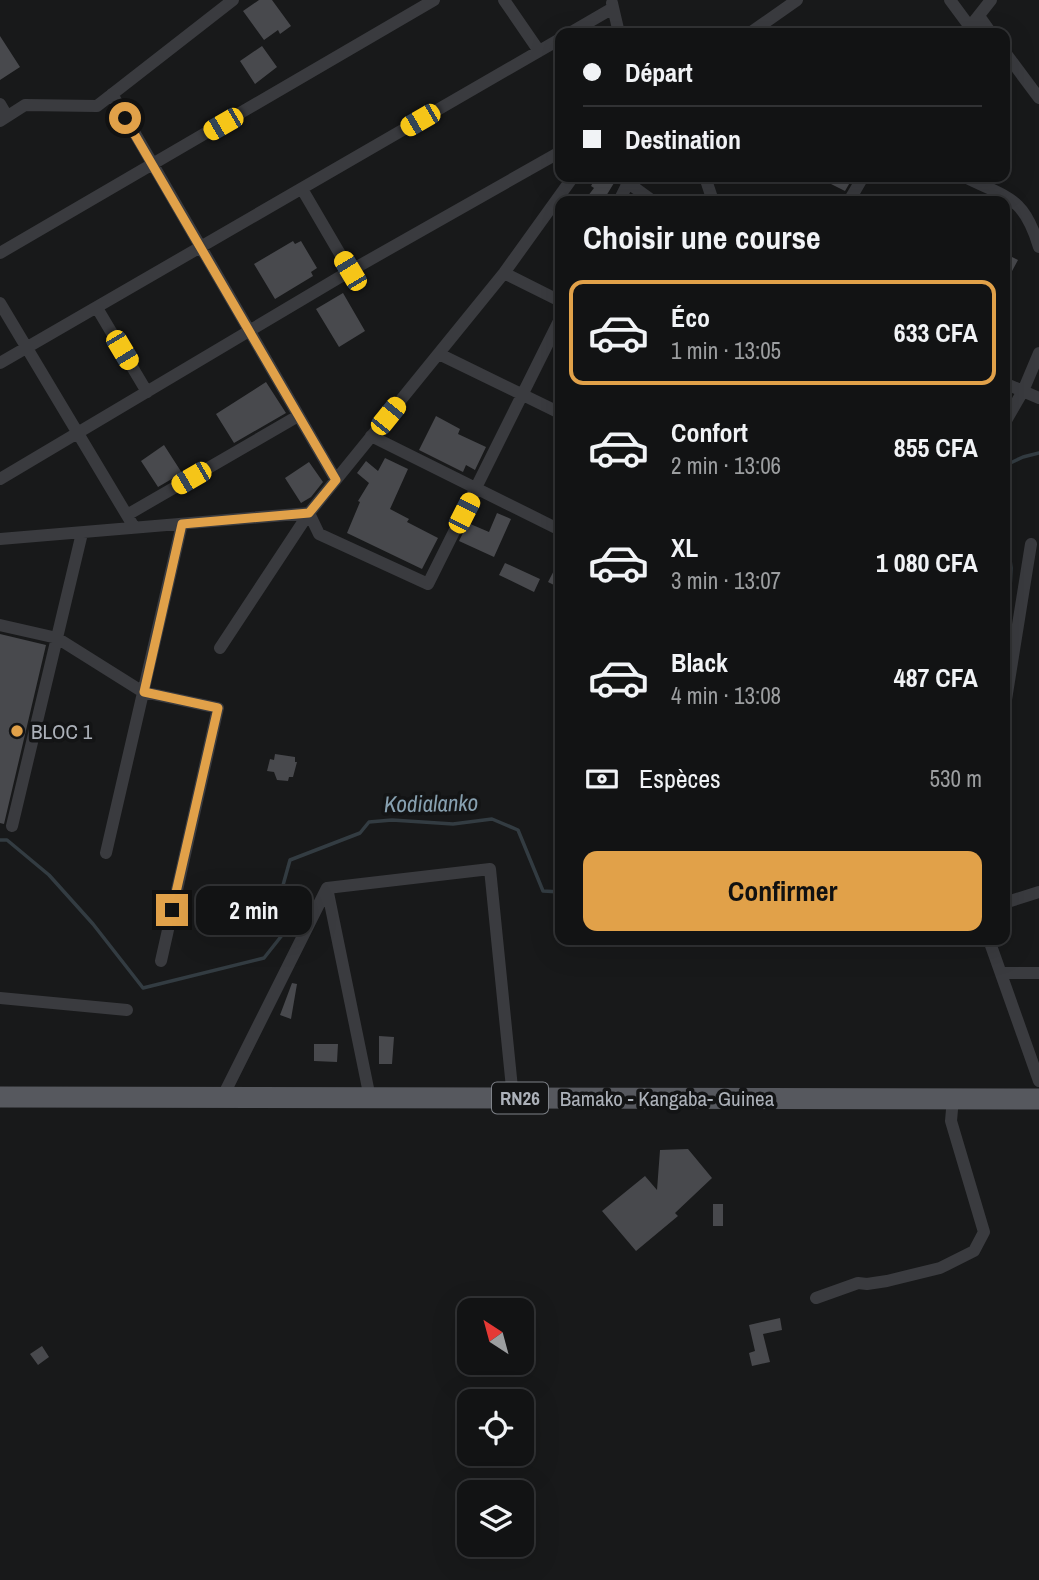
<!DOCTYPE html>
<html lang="fr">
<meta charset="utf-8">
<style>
:root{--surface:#121314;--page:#1f2022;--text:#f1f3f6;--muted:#9c9ea0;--line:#313234;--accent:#e1a149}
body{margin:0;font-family:"Archivo Narrow",sans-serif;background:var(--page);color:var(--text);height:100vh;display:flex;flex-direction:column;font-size:26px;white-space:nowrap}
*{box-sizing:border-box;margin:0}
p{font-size:23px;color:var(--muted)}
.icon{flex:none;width:38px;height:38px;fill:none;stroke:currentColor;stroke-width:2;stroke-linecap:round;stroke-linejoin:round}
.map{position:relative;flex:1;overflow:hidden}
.panel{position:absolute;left:555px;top:196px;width:455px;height:749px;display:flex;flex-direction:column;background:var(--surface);border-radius:14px;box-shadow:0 7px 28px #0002,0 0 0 2px var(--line)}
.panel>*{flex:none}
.top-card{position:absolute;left:555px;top:28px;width:455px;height:154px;border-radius:14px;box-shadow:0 7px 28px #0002,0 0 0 2px var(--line);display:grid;align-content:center;height:154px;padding:0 28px;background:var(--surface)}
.needle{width:46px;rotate:324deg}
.tools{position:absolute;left:457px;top:1298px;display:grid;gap:14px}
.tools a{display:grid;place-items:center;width:77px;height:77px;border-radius:14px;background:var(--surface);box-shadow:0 7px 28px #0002,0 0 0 2px var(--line);font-size:35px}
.end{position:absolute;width:32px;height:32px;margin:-16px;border:9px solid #e1a149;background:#111;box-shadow:0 0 0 4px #111}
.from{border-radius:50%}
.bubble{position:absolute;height:49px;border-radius:14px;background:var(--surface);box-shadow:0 7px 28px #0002,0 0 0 2px var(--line);font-size:23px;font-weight:800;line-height:49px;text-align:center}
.car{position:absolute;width:21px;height:42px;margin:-21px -10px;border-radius:9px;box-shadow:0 0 5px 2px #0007;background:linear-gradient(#f5c518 24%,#345 0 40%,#f5c518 0 76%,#345 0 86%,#f5c518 0)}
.top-card b{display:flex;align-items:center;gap:24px;height:66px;font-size:26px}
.top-card b+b{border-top:2px solid var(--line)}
.top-card i{width:18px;height:18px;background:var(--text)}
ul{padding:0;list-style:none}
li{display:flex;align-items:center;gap:21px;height:105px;margin:0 14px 10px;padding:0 14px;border:4px solid transparent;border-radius:14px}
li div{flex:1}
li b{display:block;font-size:26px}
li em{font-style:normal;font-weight:800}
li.current{border-color:var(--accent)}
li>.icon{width:63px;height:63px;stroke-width:1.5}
h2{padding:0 28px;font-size:32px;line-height:84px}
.pay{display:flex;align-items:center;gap:18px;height:77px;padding:0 28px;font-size:26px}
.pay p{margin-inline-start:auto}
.action{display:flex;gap:14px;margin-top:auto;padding:14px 28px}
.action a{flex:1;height:80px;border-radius:14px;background:var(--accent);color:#111;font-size:28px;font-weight:800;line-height:80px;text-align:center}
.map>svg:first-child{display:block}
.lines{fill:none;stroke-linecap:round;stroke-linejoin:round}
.stream{stroke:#333c42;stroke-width:3.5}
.building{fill:#48494d}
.street{stroke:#3a3b3f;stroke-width:12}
.primary{stroke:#56585e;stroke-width:21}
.route{stroke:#e1a149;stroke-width:9}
.poi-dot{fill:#e1a149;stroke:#131415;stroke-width:2.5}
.labels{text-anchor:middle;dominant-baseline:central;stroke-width:7;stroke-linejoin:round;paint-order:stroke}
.shield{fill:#131415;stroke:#7e8288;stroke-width:2}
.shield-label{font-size:19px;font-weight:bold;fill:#acb1b9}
.poi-label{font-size:21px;fill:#acb1b9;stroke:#131415;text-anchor:start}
.street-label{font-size:21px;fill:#acb1b9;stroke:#131415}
.water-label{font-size:23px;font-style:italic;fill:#87a0b0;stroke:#131415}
</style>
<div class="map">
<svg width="1039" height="1580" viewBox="0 0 1039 1580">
<rect width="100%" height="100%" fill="#18191a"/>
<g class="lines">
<path class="stream" d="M1004,468L1006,465L1023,457L1039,453
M1004,510L1011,568L1010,589L1004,595
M0,840H7L49,875L93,924L143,988L264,958L283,934L280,896L290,860L360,833L369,822L392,820L453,824L492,819L518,830L543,891L560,892"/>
</g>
<path class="building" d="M259,0H272L291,26L280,34L278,30L264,40L243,11Z
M0,36L20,67L0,80Z
M262,46L277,67L255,84L240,61Z
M596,177H604L614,183L603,201H584L594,188L591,186Z
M817,177H848L852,179L845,191Z
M293,241L295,244L301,241L317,268L311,272L313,276L275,299L254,264Z
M1004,253L1018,260L1004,286Z
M343,293L365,331L339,347L316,309Z
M266,382L286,413L234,443L216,414Z
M436,416L460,429L458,434L486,447L475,470L466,465L463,472L419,450Z
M164,445L182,473L158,487L141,461Z
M385,458L408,469L390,509L409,519L407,522L438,538L422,569L347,533L360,502L358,501L369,483L357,473L366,461L378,471Z
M309,462L323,482L311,497L301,503L285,478Z
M497,513L511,519L494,557L459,541L468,523L489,532Z
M560,559V588L548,582Z
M505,563L540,579L534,592L499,575Z
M0,634L46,645L4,824L0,823Z
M275,754L295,757V762H297L293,777H289L288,781L277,780L274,772L267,771L270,759L274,760Z
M292,983L297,984L291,1019L280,1015Z
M379,1036L394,1037L392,1064H379Z
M314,1044H338L337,1062L314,1061Z
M688,1149L712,1178L675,1213L678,1216L636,1251L602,1211L645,1176L657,1190L660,1150Z
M713,1204H723V1226H713Z
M780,1318L782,1330L763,1334L770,1362L752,1366L749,1353L755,1351L749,1325Z
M42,1346L49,1357L38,1365L30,1354Z"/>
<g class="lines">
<path class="street" d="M504,0L539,51
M950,0L970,27
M612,3L619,33
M979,16L991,33
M570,33L613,8
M750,33L797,0
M965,33L991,0
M1004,51L1039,98
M112,94L336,480
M0,104L7,116
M0,121L25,105L97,106L233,0
M620,177L653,201
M705,177L713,201
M965,177C1008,198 1024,197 1039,247
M302,189L350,271
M619,201L628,183
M849,201L863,177
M0,253L434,0
M504,273L560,301
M0,303L134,527
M97,308L147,392
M439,354L560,413
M0,363L560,39
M1004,383L1039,398
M1004,424L1023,391L1039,353
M371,436L560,530
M0,479L350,271L560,152
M309,513L319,534L428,584L560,319
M127,515L298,416
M0,539L309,513
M0,625L57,638L143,692L218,708L161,961
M220,648L309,513L504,273L573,177
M1004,712L1031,544
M12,826L82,533
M106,853L182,524
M327,888L490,869L513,1098
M327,888L370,1098
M1004,903L1039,892
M989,940L1039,1081
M1001,973H1039
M0,998L127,1010
M222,1098L327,888
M816,1298L858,1283L867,1284L887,1281L940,1268L974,1251L984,1232L951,1121L953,1098"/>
<path class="primary" d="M0,1097L1039,1099"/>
</g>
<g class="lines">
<path class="route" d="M125,118L336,480L309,513L182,524L144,692L218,708L172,910"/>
</g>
<circle class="poi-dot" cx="17" cy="731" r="7"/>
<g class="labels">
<rect class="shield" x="492" y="1082.5" width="56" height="31" rx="5"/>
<g class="shield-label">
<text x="520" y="1098">RN26</text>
</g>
<g class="poi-label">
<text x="31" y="731">BLOC 1</text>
</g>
<g class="street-label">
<text x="667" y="1098">Bamako - Kangaba- Guinea</text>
</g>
<g class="water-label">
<text transform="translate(431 803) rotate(-1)">Kodialanko</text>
</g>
</g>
</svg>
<div class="tools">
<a><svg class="needle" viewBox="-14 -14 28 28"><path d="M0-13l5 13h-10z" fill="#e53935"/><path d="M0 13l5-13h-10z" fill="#9c9ea0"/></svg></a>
<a><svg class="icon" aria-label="locate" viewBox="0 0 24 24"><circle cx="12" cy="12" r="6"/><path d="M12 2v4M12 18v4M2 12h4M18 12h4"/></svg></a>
<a><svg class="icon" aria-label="layers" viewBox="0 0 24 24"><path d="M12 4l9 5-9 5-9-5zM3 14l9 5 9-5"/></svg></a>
</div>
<i class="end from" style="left:125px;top:118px"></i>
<i class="end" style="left:172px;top:910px"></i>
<div class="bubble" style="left:196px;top:886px;width:116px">2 min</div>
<i class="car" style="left:420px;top:120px;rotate:240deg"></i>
<i class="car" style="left:223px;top:124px;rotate:240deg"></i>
<i class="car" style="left:350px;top:271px;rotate:329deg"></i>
<i class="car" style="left:122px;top:350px;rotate:149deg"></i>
<i class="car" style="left:388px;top:416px;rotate:39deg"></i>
<i class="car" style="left:191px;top:478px;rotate:240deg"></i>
<i class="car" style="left:464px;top:513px;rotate:27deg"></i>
<div class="top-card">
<b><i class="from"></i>Départ</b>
<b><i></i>Destination</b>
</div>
<section class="panel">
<h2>Choisir une course</h2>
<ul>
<li class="current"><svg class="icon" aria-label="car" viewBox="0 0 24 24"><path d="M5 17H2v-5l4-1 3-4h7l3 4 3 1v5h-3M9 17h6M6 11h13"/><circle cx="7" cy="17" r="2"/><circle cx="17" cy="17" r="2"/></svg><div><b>Éco</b><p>1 min · 13:05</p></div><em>633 CFA</em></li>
<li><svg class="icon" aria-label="car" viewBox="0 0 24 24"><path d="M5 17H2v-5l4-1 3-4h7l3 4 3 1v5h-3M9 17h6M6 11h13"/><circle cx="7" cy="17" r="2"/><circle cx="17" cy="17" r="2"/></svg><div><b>Confort</b><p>2 min · 13:06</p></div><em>855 CFA</em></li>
<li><svg class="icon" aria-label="car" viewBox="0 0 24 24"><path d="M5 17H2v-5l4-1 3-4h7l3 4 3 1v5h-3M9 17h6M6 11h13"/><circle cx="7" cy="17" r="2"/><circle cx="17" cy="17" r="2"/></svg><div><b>XL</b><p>3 min · 13:07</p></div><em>1 080 CFA</em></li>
<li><svg class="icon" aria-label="car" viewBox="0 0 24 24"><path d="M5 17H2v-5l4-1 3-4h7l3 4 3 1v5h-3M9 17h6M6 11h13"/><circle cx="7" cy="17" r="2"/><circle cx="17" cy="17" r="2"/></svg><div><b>Black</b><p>4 min · 13:08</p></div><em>487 CFA</em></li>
</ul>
<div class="pay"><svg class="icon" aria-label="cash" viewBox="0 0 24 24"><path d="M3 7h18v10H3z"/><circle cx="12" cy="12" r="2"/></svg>Espèces<p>530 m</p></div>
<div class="action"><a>Confirmer</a></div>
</section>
</div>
